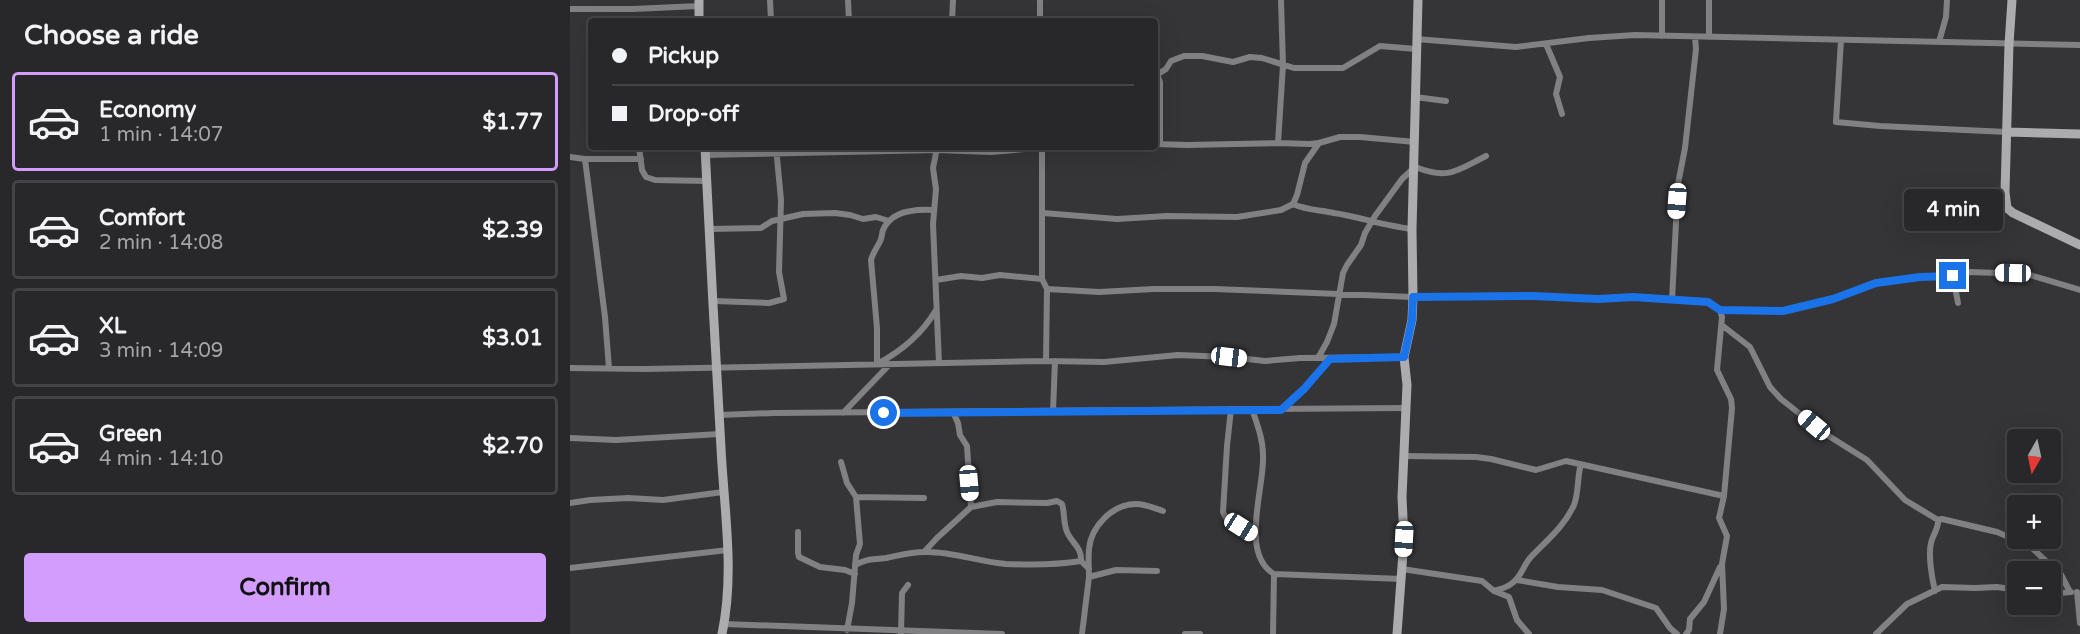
<!DOCTYPE html>
<meta charset="utf-8">
<style>
:root{--surface:#282729;--page:#343335;--text:#f1f3f6;--muted:#a5a5a8;--line:#444446;--accent:#d29dfd}
body{margin:0;font-family:"Varela Round",sans-serif;background:var(--page);color:var(--text);height:100vh;display:flex;flex-direction:column;font-size:22px;white-space:nowrap}
*{box-sizing:border-box;margin:0}
p{font-size:20px;color:var(--muted)}
.icon{flex:none;width:33px;height:33px;fill:none;stroke:currentColor;stroke-width:2;stroke-linecap:round;stroke-linejoin:round}
.map{position:relative;flex:1;overflow:hidden}
.panel{display:flex;flex-direction:column;background:var(--surface);width:570px}
.panel>*{flex:none}
.top-card{position:absolute;left:18px;top:18px;width:570px;height:132px;border-radius:6px;box-shadow:0 6px 24px #0002,0 0 0 2px var(--line);display:grid;align-content:center;height:132px;padding:0 24px;background:var(--surface)}
.needle{width:39px;rotate:189deg}
.controls{position:absolute;left:1437px;top:429px;display:grid;gap:12px}
.controls a{display:grid;place-items:center;width:54px;height:54px;border-radius:6px;background:var(--surface);box-shadow:0 6px 24px #0002,0 0 0 2px var(--line);font-size:30px}
.end{position:absolute;width:27px;height:27px;margin:-14px;border:8px solid #1a73e8;background:#fff;box-shadow:0 0 0 3px #fff}
.from{border-radius:50%}
.bubble{position:absolute;height:42px;border-radius:6px;background:var(--surface);box-shadow:0 6px 24px #0002,0 0 0 2px var(--line);font-size:20px;font-weight:700;line-height:42px;text-align:center}
.car{position:absolute;width:18px;height:36px;margin:-18px -9px;border-radius:8px;box-shadow:0 0 4px 2px #0007;background:linear-gradient(#fff 24%,#345 0 40%,#fff 0 76%,#345 0 86%,#fff 0)}
.top-card b{display:flex;align-items:center;gap:21px;height:57px;font-size:22px}
.top-card b+b{border-top:2px solid var(--line)}
.top-card i{width:15px;height:15px;background:var(--text)}
ul{padding:0;list-style:none}
li{display:flex;align-items:center;gap:18px;height:99px;margin:0 12px 9px;padding:0 12px;border:3px solid var(--line);border-radius:6px}
li div{flex:1}
li b{display:block;font-size:22px}
li em{font-style:normal;font-weight:700}
li.current{border-color:var(--accent)}
li>.icon{width:54px;height:54px;stroke-width:1.5}
h2{padding:0 24px;font-size:27px;line-height:72px}
.cta{display:flex;gap:12px;margin-top:auto;padding:12px 24px}
.cta a{flex:1;height:69px;border-radius:6px;background:var(--accent);color:#111;font-size:24px;font-weight:700;line-height:69px;text-align:center}
main{display:flex;flex:1;min-height:0}
.map>svg:first-child{display:block}
.lines{fill:none;stroke-linecap:round;stroke-linejoin:round}
.street{stroke:#818082;stroke-width:6}
.secondary{stroke:#acabad;stroke-width:9}
.route{stroke:#1a73e8;stroke-width:8}
</style>
<main>
<section class="panel">
<h2>Choose a ride</h2>
<ul>
<li class="current"><svg class="icon" aria-label="car" viewBox="0 0 24 24"><path d="M5 17H2v-5l4-1 3-4h7l3 4 3 1v5h-3M9 17h6M6 11h13"/><circle cx="7" cy="17" r="2"/><circle cx="17" cy="17" r="2"/></svg><div><b>Economy</b><p>1 min · 14:07</p></div><em>$1.77</em></li>
<li><svg class="icon" aria-label="car" viewBox="0 0 24 24"><path d="M5 17H2v-5l4-1 3-4h7l3 4 3 1v5h-3M9 17h6M6 11h13"/><circle cx="7" cy="17" r="2"/><circle cx="17" cy="17" r="2"/></svg><div><b>Comfort</b><p>2 min · 14:08</p></div><em>$2.39</em></li>
<li><svg class="icon" aria-label="car" viewBox="0 0 24 24"><path d="M5 17H2v-5l4-1 3-4h7l3 4 3 1v5h-3M9 17h6M6 11h13"/><circle cx="7" cy="17" r="2"/><circle cx="17" cy="17" r="2"/></svg><div><b>XL</b><p>3 min · 14:09</p></div><em>$3.01</em></li>
<li><svg class="icon" aria-label="car" viewBox="0 0 24 24"><path d="M5 17H2v-5l4-1 3-4h7l3 4 3 1v5h-3M9 17h6M6 11h13"/><circle cx="7" cy="17" r="2"/><circle cx="17" cy="17" r="2"/></svg><div><b>Green</b><p>4 min · 14:10</p></div><em>$2.70</em></li>
</ul>
<div class="cta"><a>Confirm</a></div>
</section>
<div class="map">
<svg width="1510" height="634" viewBox="0 0 1510 634">
<rect width="100%" height="100%" fill="#353437"/>
<g class="lines">
<path class="street" d="M200,0L201,21
M278,0L279,21
M1092,0V36
M0,9H63L129,6
M382,21L383,0
M444,21L470,19
M470,21V0
M1139,37V0
M846,39L946,47L1019,38L1065,35L1510,45
M1271,40L1266,122L1310,126L1437,132
M1369,42L1376,17L1377,0
M976,44L990,77L986,94L992,114
M585,76L596,69L601,61L614,56H632L663,62L680,57L692,58L724,68H773L810,46L846,49
M586,76L588,77L590,82V144
M845,97L876,101
M708,143L713,65L711,0
M585,144L617,145L708,143L739,144L749,143L770,137H790L845,142
M69,147L72,170L76,177L85,180L137,181
M472,147V279L477,289L476,361
M367,148L363,168L366,189L363,224L369,363
M135,155L367,150L421,152L478,147
M0,157L15,159H71
M15,159L35,317L39,368
M723,204C736,210 749,210 764,213C790,217 815,226 842,229
M363,210C346,209 321,211 313,230C312,233 312,236 311,239C308,247 303,252 301,260L307,328V364C332,351 352,334 366,310
M473,213L547,219L597,216L667,217L711,210L723,204L727,195L735,163L749,143
M140,229L191,228L202,221L233,214L265,213L280,215L293,219L306,217L319,221
M1383,276L1388,303
M366,280L391,276L412,278L430,275L472,279
M477,289L529,292L584,289H644L843,297L963,296L1028,299L1063,297L1138,302L1150,310L1152,317L1147,370L1161,399L1162,408L1154,496L1149,518L1157,536L1152,564L1154,609L1150,634
M1102,300L1108,184L1115,148L1126,49L1125,37
M144,301L199,303L214,299L209,272L211,200L206,147
M1150,310L1213,311L1263,299L1306,283L1350,277L1383,276L1400,272L1457,274L1510,290
M1153,326L1180,347L1200,387L1211,399L1254,433L1297,460L1335,500L1368,520L1372,519L1427,532L1460,546L1480,565L1488,569L1500,592
M748,358L757,342L764,324L773,273L777,265L791,245L795,233L805,216L832,179L845,167C879,180 886,171 916,156
M0,368L75,369L476,361L534,362L608,355L659,357L695,361L730,358L834,357
M661,409L657,446L653,512L656,518L686,537
M682,409C687,424 693,439 693,455C695,487 669,553 704,574L832,579
M711,410L734,389L760,359
M483,411L485,361
M383,412L388,423L390,435L397,446L401,507L427,502L477,503L487,501L492,504C495,513 493,526 498,534C503,544 512,548 511,561L519,569
M273,413L320,364
M149,415L204,413L835,408
M0,438L46,440L150,434
M834,456L906,457L921,459L966,470L996,461L1154,496
M271,462L277,483L286,497L290,544L286,555L282,603L277,630
M286,497L354,498
M0,503L20,500L58,498L93,500L153,492
M228,532V553L229,557L250,567L275,570L285,574
M355,551L367,538L401,507
M285,565C298,558 303,560 316,558C331,555 343,551 358,552C384,552 410,562 436,564C460,565 487,565 511,561
M0,568L158,550
M832,569L912,581L924,591L939,597L947,620L959,634
M519,577C519,568 518,558 519,549C521,526 543,504 566,504C575,504 584,508 593,511
M947,580L988,587L1032,590L1086,608L1100,628L1107,634
M924,591C930,589 936,588 941,584C951,578 953,566 960,558C976,541 994,527 1004,505C1009,492 1007,477 1011,464
M1365,591C1362,579 1358,555 1361,543C1363,534 1369,528 1368,520
M1507,592L1510,623
M1480,594L1501,592
M154,624L432,634
M331,633L332,593L338,585
M512,634L519,577L546,570L587,571
M615,634H630
M703,634L704,574
M1116,634L1119,630L1120,619L1134,602L1150,567
M1306,634L1337,604L1372,587L1405,588L1427,587L1448,590"/>
<path class="secondary" d="M129,0V21
M1442,0L1439,44L1435,192L1437,208L1443,213L1510,245
M1437,132L1510,134
M135,147C140,247 145,348 151,448C154,510 165,572 152,634
M827,634L834,539L832,497L837,385L834,357L842,320L843,297L842,229L848,0"/>
</g>
<g class="lines">
<path class="route" d="M314,413L711,410L734,389L760,359L834,357L842,320L843,297L963,296L1028,299L1063,297L1138,302L1150,310L1213,311L1263,299L1306,283L1350,277L1383,276"/>
</g>
</svg>
<div class="controls">
<a><svg class="needle" viewBox="-14 -14 28 28"><path d="M0-13l5 13h-10z" fill="#e53935"/><path d="M0 13l5-13h-10z" fill="#a5a5a8"/></svg></a>
<a>+</a>
<a>−</a>
</div>
<i class="end from" style="left:314px;top:413px"></i>
<i class="end" style="left:1383px;top:276px"></i>
<div class="bubble" style="left:1334px;top:189px;width:99px">4 min</div>
<i class="car" style="left:1107px;top:201px;rotate:184deg"></i>
<i class="car" style="left:1443px;top:273px;rotate:271deg"></i>
<i class="car" style="left:659px;top:357px;rotate:97deg"></i>
<i class="car" style="left:1244px;top:425px;rotate:310deg"></i>
<i class="car" style="left:399px;top:483px;rotate:175deg"></i>
<i class="car" style="left:671px;top:527px;rotate:122deg"></i>
<i class="car" style="left:834px;top:539px;rotate:183deg"></i>
<div class="top-card">
<b><i class="from"></i>Pickup</b>
<b><i></i>Drop-off</b>
</div>
</div>
</main>
